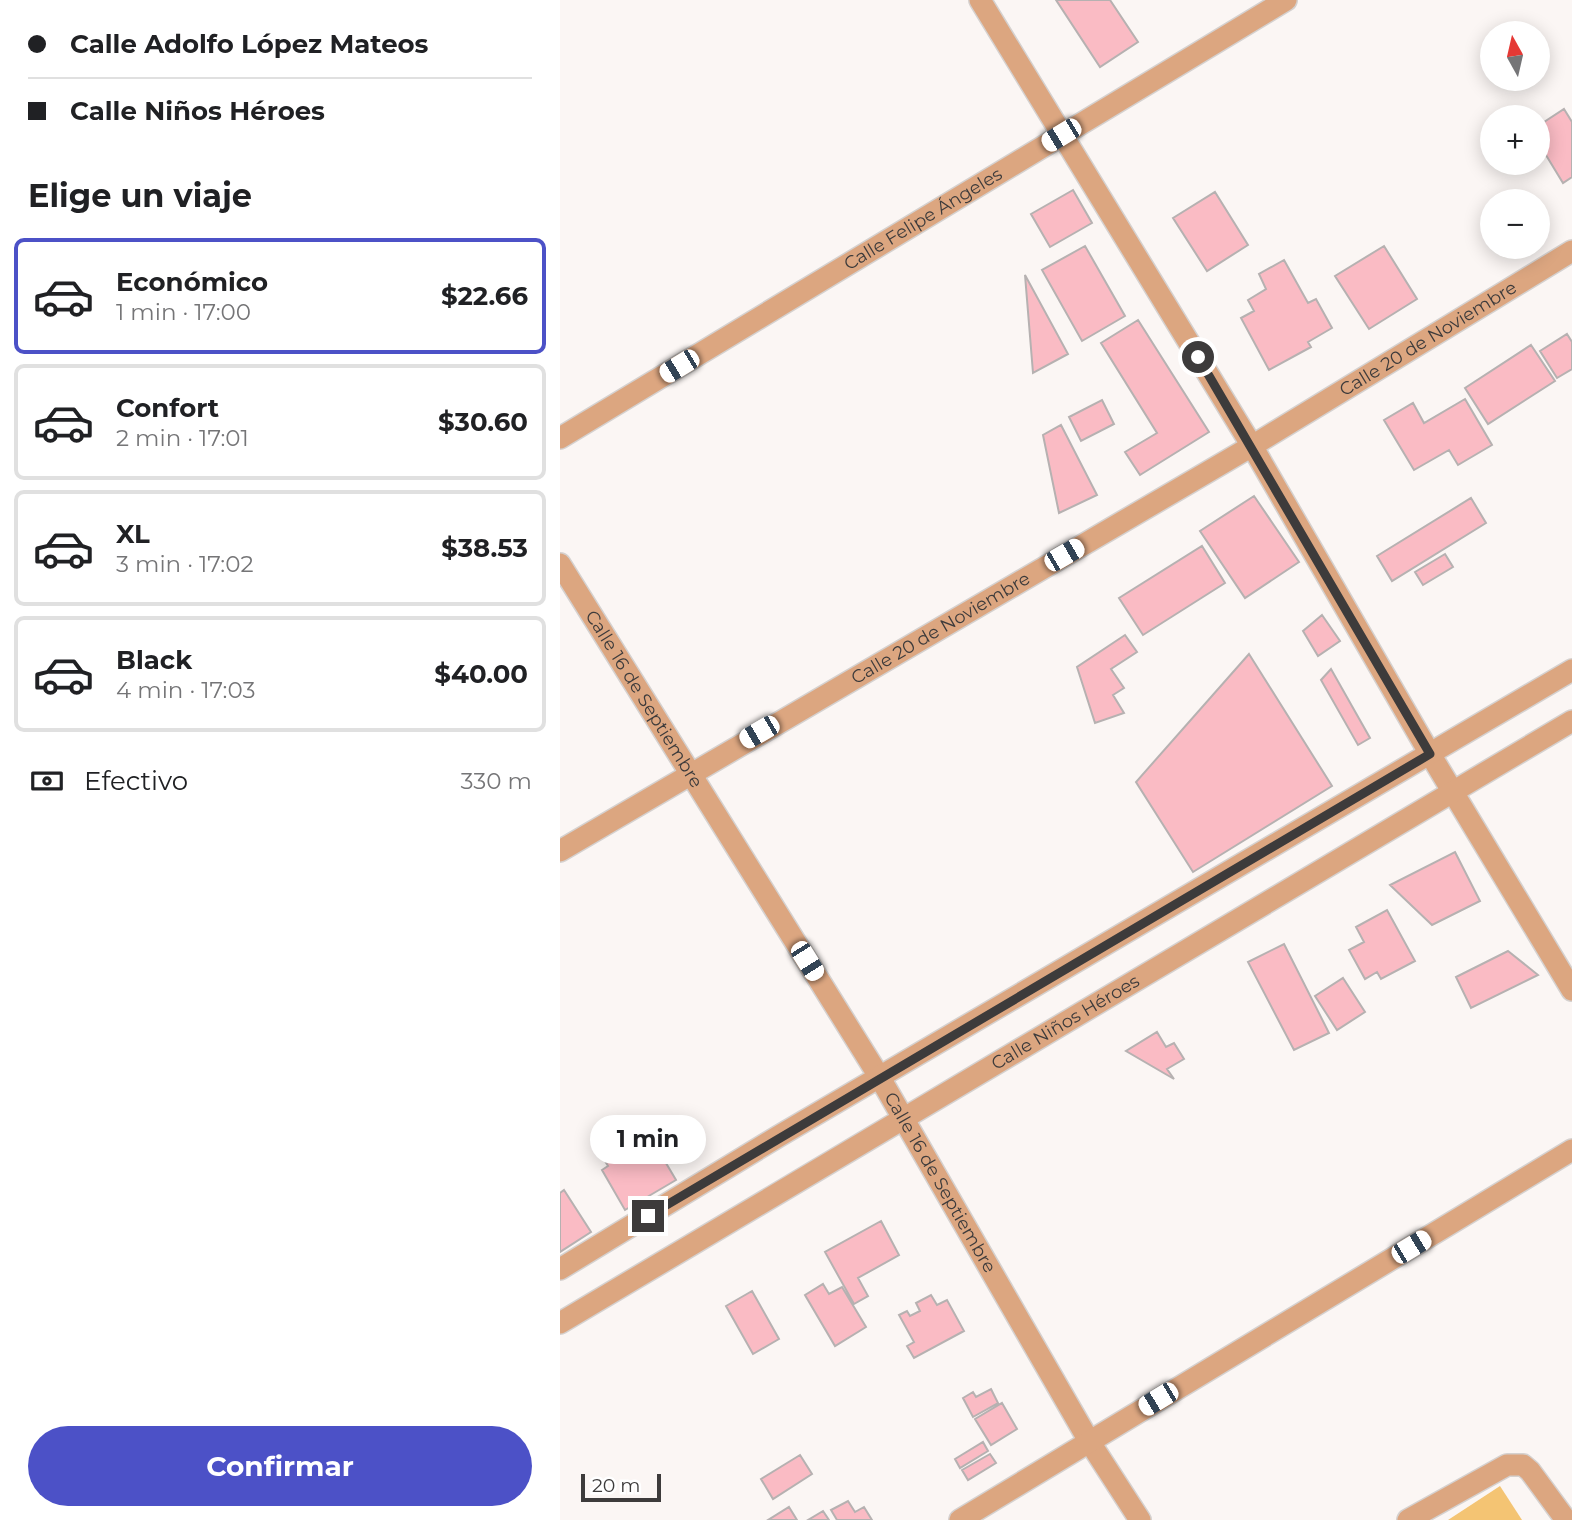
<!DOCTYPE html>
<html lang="es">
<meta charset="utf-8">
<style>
:root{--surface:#fff;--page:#f6f6f6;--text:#202124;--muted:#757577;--line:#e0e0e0;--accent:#4c51c7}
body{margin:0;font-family:Montserrat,sans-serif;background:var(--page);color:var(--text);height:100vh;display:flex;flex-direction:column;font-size:26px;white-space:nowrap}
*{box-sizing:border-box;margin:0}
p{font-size:23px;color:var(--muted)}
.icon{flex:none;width:38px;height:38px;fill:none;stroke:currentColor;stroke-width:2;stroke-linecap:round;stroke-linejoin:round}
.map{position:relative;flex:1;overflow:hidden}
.panel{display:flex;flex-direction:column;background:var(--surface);width:560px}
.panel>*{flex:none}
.top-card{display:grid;align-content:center;height:154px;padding:0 28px;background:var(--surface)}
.needle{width:46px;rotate:352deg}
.buttons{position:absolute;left:920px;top:21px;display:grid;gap:14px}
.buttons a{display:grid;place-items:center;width:70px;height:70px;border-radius:50%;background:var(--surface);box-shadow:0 4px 18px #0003;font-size:35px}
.scale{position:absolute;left:21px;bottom:18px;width:80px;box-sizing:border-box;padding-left:7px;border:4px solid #3d3b3b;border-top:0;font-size:19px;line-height:24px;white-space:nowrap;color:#3d3b3b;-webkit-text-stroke:5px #fff;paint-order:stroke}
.end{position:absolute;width:32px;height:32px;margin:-16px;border:9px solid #3d3b3b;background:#fff;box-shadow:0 0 0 4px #fff}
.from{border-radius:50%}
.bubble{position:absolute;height:49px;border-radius:24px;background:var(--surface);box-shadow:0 4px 18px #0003;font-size:23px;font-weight:700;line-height:49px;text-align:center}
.car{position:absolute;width:21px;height:42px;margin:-21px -10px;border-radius:9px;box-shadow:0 0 5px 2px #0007;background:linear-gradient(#fff 24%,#345 0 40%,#fff 0 76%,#345 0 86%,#fff 0)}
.top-card b{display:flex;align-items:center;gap:24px;height:66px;font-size:26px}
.top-card b+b{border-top:2px solid var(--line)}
.top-card i{width:18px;height:18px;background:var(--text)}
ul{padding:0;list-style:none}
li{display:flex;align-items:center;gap:21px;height:116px;margin:0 14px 10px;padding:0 14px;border:4px solid var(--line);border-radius:10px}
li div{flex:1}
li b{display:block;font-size:26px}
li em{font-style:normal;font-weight:700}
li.current{border-color:var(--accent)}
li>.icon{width:63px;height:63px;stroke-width:1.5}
h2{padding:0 28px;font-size:32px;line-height:84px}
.pay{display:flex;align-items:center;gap:18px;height:77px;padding:0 28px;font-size:26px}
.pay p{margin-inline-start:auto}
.button{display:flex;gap:14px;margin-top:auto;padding:14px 28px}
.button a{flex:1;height:80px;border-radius:42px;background:var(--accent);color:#fff;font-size:28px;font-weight:700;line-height:80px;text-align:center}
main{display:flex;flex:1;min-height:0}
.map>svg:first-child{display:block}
.green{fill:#f4c473}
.building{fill:#fabbc4;stroke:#b6b1b1;stroke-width:2}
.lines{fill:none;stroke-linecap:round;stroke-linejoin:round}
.minor-casing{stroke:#d5d1cf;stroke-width:24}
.minor{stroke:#dca680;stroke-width:21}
.route{stroke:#3d3b3b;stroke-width:9}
.labels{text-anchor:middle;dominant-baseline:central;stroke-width:7;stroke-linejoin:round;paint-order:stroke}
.street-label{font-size:18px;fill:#3d3b3b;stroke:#fff}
</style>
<main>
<section class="panel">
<div class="top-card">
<b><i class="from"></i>Calle Adolfo López Mateos</b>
<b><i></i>Calle Niños Héroes</b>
</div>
<h2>Elige un viaje</h2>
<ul>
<li class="current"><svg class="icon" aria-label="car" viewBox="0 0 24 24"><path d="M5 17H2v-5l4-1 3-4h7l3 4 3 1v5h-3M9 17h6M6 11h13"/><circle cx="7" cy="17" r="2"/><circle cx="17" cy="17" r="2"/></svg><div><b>Económico</b><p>1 min · 17:00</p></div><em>$22.66</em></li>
<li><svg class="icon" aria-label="car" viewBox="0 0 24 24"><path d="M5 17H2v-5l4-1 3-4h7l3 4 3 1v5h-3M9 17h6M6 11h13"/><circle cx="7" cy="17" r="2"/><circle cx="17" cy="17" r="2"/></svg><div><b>Confort</b><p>2 min · 17:01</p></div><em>$30.60</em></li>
<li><svg class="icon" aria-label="car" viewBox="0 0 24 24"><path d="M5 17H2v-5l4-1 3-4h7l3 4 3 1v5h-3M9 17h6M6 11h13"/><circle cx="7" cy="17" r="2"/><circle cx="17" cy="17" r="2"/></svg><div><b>XL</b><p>3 min · 17:02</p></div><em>$38.53</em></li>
<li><svg class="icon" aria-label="car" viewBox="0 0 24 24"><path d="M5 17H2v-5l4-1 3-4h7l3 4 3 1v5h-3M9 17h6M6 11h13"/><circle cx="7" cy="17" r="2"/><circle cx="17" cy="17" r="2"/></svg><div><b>Black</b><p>4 min · 17:03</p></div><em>$40.00</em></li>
</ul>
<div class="pay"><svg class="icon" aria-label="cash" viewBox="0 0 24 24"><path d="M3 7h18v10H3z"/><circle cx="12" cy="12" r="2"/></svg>Efectivo<p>330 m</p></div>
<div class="button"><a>Confirmar</a></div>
</section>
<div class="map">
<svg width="1012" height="1520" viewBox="0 0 1012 1520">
<rect width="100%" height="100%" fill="#fbf6f4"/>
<path class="green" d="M940,1486L962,1520H888Z"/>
<path class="building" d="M496,0H550L578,42L540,67Z
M1004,109L1012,122V177L1003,183L978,142V126Z
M513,190L532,223L490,247L471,214Z
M655,192L688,245L647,271L613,218Z
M525,246L565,316L522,341L482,270Z
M824,246L857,299L809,329L775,276Z
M724,260L748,303L756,299L772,328L748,342L751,347L709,370L681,318L694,311L688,300L706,289L699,274Z
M465,275L508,354L473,373Z
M578,320L649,432L580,475L565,452L597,433L541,343Z
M1007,334L1012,342V369L997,378L980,351Z
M971,345L995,381L928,424L905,388Z
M905,399L932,445L898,465L889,450L854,470L824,420L853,403L864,423Z
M542,400L554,424L521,441L509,417Z
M501,425L537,495L499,513L483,435Z
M694,496L739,562L685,598L640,531Z
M911,498L926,523L832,581L817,556Z
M642,546L665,583L583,635L559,598Z
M885,554L893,567L863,585L855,572Z
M762,615L780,641L758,656L743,631Z
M565,635L577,652L551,669L564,688L553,695L564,713L535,723L517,667Z
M689,654L772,786L633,872L576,782Z
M771,669L810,738L798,745L761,680Z
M895,852L920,901L872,925L830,885Z
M827,910L855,961L821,979L817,972L805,979L789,950L804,942L796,927Z
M724,944L769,1033L734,1050L688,962Z
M948,951L978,975L911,1008L896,977Z
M783,978L805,1012L777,1030L755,996Z
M597,1032L606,1047L614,1043L624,1059L607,1069L614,1079L566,1051Z
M84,1126L116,1180L65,1210L42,1170L48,1166L42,1156L55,1148L53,1144Z
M4,1190L31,1232L0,1252V1193Z
M321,1221L339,1255L298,1278L308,1296L294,1304L265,1252Z
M263,1284L269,1294L282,1287L306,1327L275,1346L245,1295Z
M192,1291L219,1339L193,1354L166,1306Z
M371,1295L377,1305L387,1300L404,1331L354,1358L347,1346L354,1342L339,1315L347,1311L350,1316L360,1311L356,1303Z
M431,1389L438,1403L413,1417L403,1398L413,1392L416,1397Z
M442,1403L457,1429L431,1445L415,1419Z
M423,1442L428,1451L400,1468L395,1459Z
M430,1454L436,1463L408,1480L402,1470Z
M240,1455L252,1474L213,1499L201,1479Z
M288,1501L295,1512L304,1507L312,1520H277L271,1510Z
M229,1507L237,1520H208Z
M263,1511L269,1520H248Z"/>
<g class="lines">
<g class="minor-casing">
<g id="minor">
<path d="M420,0L692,446L870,754L1012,990"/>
<path id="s1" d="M0,438L726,0"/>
<path id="s2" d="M0,564L320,1078L529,1441L580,1520"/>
<path id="s3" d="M0,851L692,446L1012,251"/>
<path d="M0,1269L219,1136L1012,670"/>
<path id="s4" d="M0,1323L1012,721"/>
<path d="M400,1520L1012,1150"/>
<path d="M848,1520L947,1465H963L970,1471L1006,1520"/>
</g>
</g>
<use href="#minor" class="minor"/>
</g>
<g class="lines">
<path class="route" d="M88,1216L870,754L638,357"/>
</g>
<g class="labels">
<g class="street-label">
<text stroke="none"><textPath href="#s1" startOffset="424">Calle Felipe Ángeles</textPath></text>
<text stroke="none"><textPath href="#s3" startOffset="1008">Calle 20 de Noviembre</textPath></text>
<text stroke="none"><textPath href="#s3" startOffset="441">Calle 20 de Noviembre</textPath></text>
<text stroke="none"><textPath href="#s2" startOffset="159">Calle 16 de Septiembre</textPath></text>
<text stroke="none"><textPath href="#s4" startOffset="588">Calle Niños Héroes</textPath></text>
<text stroke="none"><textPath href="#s2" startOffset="726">Calle 16 de Septiembre</textPath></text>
</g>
</g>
</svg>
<div class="buttons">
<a><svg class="needle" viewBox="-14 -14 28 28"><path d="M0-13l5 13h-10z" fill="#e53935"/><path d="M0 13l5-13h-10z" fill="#757577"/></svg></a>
<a>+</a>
<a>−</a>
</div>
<div class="scale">20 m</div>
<i class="end from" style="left:638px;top:357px"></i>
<i class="end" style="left:88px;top:1216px"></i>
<div class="bubble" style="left:30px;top:1115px;width:116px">1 min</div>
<i class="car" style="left:501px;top:135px;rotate:239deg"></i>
<i class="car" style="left:119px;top:366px;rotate:239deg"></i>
<i class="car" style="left:504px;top:555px;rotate:60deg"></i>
<i class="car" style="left:199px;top:732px;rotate:240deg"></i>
<i class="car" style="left:247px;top:961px;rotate:148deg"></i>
<i class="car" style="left:851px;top:1247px;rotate:59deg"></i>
<i class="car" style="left:598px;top:1399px;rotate:239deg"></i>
</div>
</main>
